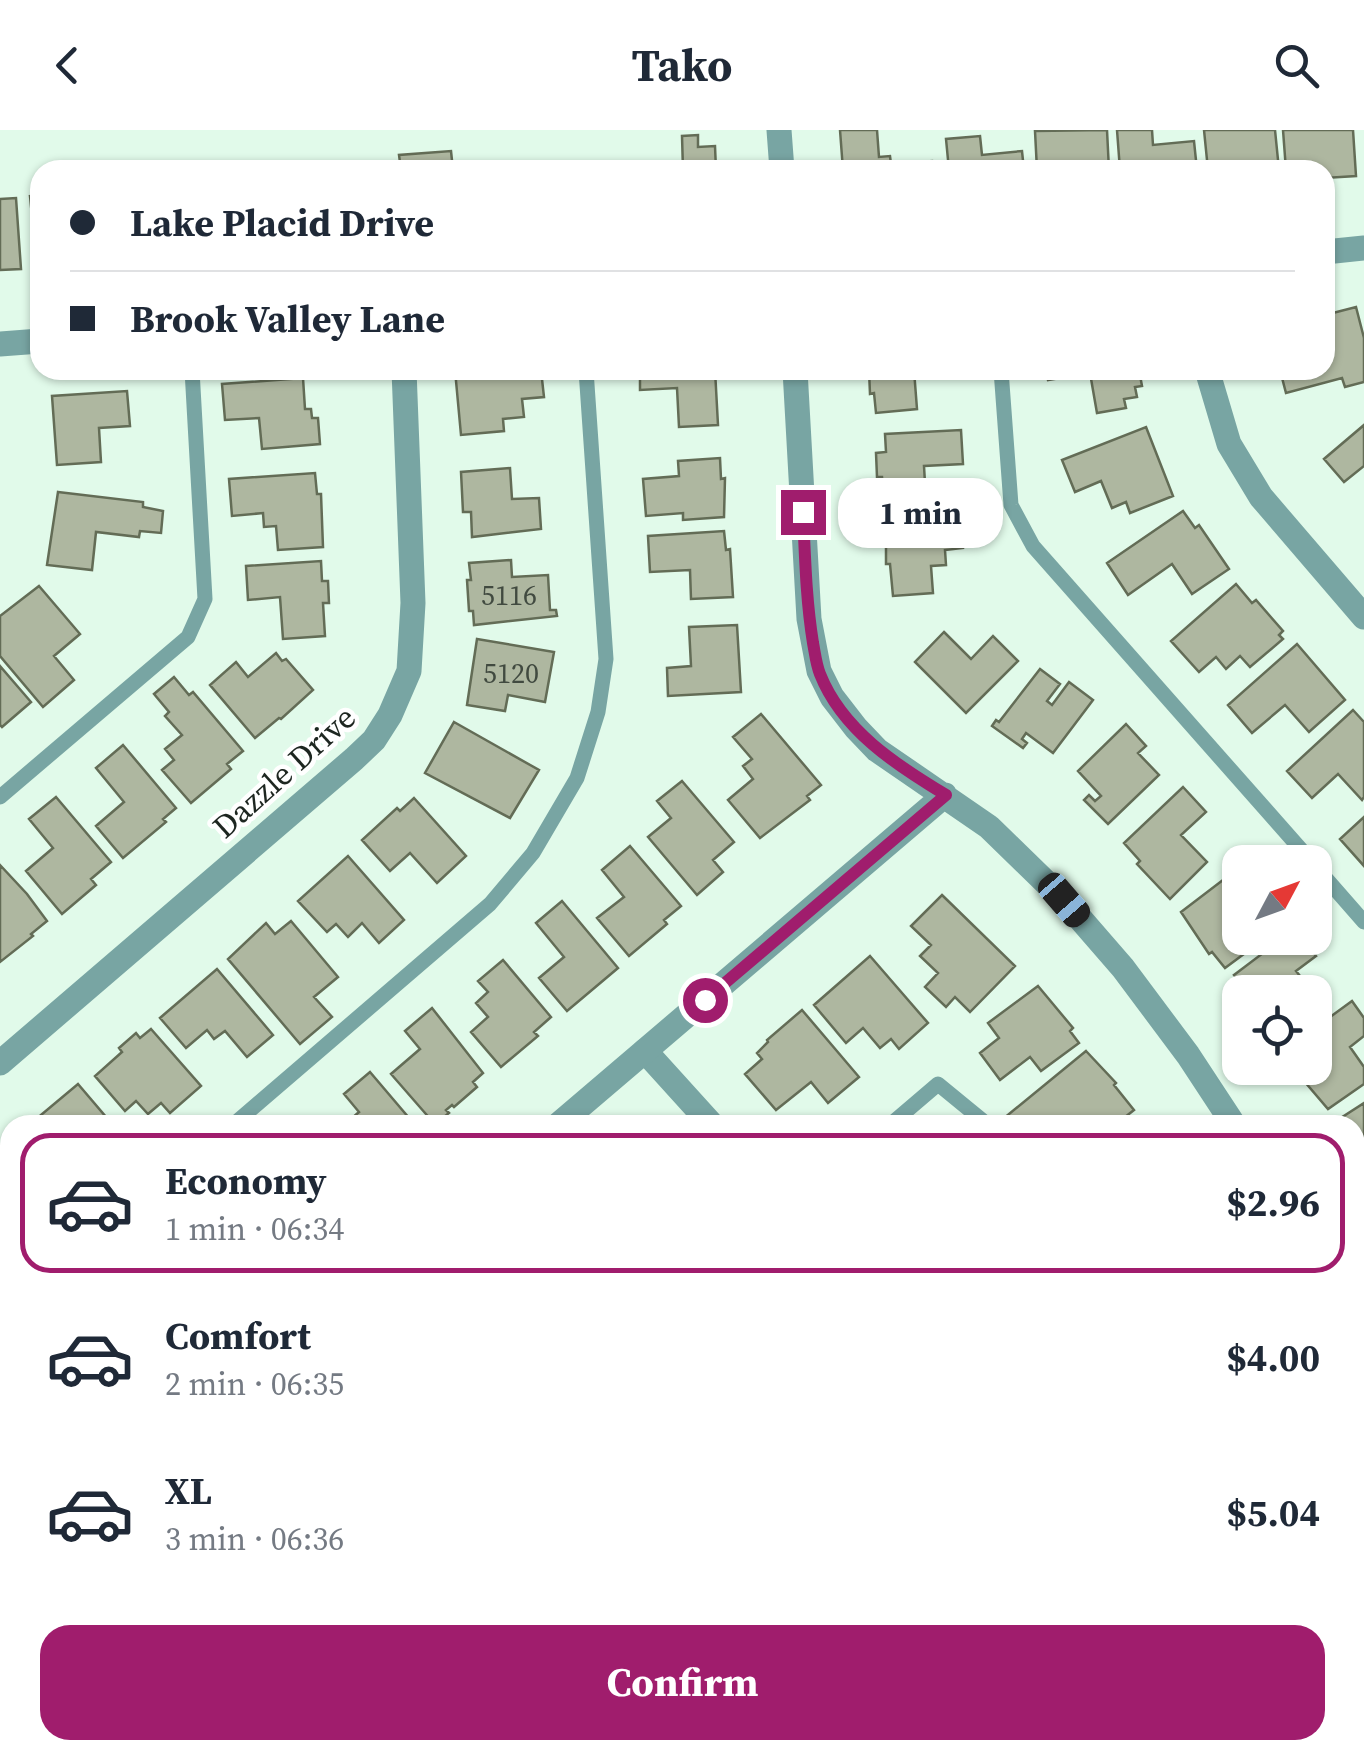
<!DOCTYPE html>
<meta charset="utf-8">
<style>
:root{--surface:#fff;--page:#f6f6f7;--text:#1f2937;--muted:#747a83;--line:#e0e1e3;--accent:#a01d6d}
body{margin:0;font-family:"Source Serif 4",serif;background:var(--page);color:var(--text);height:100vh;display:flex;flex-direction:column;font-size:38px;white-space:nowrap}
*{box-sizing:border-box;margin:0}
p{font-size:32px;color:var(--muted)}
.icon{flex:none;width:55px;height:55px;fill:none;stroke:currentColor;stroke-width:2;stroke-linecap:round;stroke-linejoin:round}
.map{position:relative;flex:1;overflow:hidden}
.details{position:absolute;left:0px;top:985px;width:1365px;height:645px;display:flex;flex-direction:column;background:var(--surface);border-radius:30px 30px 0 0;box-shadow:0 2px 8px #0004}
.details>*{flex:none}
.top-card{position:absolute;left:30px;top:30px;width:1305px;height:220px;border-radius:30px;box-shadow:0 2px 8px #0004;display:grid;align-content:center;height:220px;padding:0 40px;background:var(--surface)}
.needle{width:65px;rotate:49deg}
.tools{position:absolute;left:1222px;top:715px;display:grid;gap:20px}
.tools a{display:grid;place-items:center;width:110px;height:110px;border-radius:20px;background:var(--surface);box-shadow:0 2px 8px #0004;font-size:50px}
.end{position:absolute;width:45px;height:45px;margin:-22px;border:12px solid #a01d6d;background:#fff;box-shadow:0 0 0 5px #fff}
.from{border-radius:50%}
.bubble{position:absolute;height:70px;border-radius:30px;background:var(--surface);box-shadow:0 2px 8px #0004;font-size:32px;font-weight:700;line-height:70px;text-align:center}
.car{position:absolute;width:30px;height:60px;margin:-30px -15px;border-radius:12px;box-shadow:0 0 8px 2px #0007;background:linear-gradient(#222 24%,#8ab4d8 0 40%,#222 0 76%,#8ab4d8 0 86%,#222 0)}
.top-card b{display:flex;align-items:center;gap:35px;height:95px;font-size:38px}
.top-card b+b{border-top:2px solid var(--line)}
.top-card i{width:25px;height:25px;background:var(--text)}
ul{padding:18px 0 0;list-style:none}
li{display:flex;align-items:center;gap:30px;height:140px;margin:0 20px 15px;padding:0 20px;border:5px solid transparent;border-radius:30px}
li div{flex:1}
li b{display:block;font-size:38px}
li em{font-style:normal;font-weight:700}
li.current{border-color:var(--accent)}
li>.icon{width:90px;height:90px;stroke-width:1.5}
.action{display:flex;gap:20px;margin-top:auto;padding:20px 40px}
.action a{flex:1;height:115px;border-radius:30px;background:var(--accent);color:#fff;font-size:40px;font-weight:700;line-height:115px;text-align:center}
header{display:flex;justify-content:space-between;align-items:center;height:130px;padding:0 40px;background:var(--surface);font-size:45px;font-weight:700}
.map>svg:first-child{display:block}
.building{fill:#aeb7a0;stroke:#636c56;stroke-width:2.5}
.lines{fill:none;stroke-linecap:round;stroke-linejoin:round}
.service{stroke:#78a5a3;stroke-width:15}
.minor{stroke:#78a5a3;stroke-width:25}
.tertiary{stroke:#78a5a3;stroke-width:25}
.route{stroke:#a01d6d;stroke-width:12}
.labels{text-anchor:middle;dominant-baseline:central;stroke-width:9;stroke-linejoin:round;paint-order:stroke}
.number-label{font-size:28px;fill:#414a40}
.street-label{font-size:32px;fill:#1d2620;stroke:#fff}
</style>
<header><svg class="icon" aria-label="back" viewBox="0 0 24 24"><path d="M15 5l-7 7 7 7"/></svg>Tako<svg class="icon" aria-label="search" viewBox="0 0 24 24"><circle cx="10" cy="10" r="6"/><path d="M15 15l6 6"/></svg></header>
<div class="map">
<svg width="1364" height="1630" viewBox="0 0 1364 1630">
<rect width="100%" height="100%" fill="#e1faea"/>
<path class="building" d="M840,0H877L879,27L890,26L891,34L932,31L933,40H843Z
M1107,0L1109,40H1037L1035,1Z
M1117,0H1152L1153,15L1194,11L1197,40H1120Z
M1204,0H1275L1279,40H1208Z
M1283,0H1353L1356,46L1325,48V40H1286Z
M698,5V17L715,16L716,40H683L682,6Z
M980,6L982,25L1022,21L1024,40H949L946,9Z
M451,21L453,40H401L399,25Z
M627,32V40H552V38Z
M40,65V106H34L30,66Z
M16,68L21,139L0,140V69Z
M1356,177L1364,208V252L1345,257L1342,248L1286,263L1280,240H1325V185Z
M455,240H541L544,267L522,269L524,287L503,289L504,301L461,305Z
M640,240H715L718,295L679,297L677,258L640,260Z
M869,240H918H914L917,279L876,283L874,263L870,264Z
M1046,240H1139L1142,256L1135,257L1137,267L1124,269L1126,278L1097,283L1090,243L1048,250Z
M303,248L305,279H311L312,288H318L320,314L262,319L259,288L225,290L222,254Z
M127,261L130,296L99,298L101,332L57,335L52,266Z
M1364,295V336L1344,352L1324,329Z
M1146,297L1173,366L1130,383L1126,372L1112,378L1101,351L1075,362L1062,330Z
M961,300L963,334L924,336L926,370L884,372L882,347H877L876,323L886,322L885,304Z
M720,328L721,349L725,348L724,387L683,390V383L646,386L643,349L679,346L678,331Z
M510,338L512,369L539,368L541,399L472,407L471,382H463L461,342Z
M315,343L317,364H321L323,417L278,420L276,396L264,397L263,383L232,386L229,349Z
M58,362L143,372V377L163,381L161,403L140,401L139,407L96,402L92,440L47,435Z
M1183,381L1195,398L1199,395L1229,439L1192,464L1172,434L1128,465L1107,433Z
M961,385L963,418L945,420L946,435L931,436L933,463L893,466L890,434H886V390Z
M724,401L726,420L730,419L733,467L691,469L690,440L650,442L648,406Z
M511,430L512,447L548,445L550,480H556L557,486L474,495L473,481H469L467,450H471L469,433Z
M321,431L322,451H328L329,473H323L325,506L283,509L280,467L248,470L246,436Z
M1236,454L1252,473L1256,470L1283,501L1279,505L1283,509L1250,537L1240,526L1226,539L1216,527L1199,542L1171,511Z
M39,456L80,504L54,526L74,550L43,577L0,526V486Z
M737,495L741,562L668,566L667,538L691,536L689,497Z
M944,502L971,529L993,506L1018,531L966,583L915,532Z
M477,509L554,522L545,572L508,565L505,581L467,575Z
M1297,514L1345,570L1309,602L1285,575L1252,603L1228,575Z
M276,523L282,531L286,529L313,560L281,589L279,588L255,608L210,555L236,532L248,547Z
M0,536L31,572L2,597L0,595Z
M1040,539L1060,554L1047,571L1052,575L1069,552L1093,570L1053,623L1026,603L1022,609L1027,613L1023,618L992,596L996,590L999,592Z
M174,547L189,565L193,562L243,621L227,634L231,639L191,673L162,640L174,630L165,619L182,605L165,586L169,582L154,564Z
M1353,580L1364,592V667L1362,670L1338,644L1312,668L1287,641Z
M761,584L821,655L807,666L810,670L760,708L728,670L753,649L743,636L752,629L733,607Z
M454,592L539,640L510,688L425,643Z
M1126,594L1146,616L1138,623L1159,645L1108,694L1084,670L1089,665L1095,671L1101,666L1078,641Z
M123,615L176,678L163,689L166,692L123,728L96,696L124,672L96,638Z
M682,651L734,712L713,730L723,742L697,765L648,707L671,688L657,671Z
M1183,657L1206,682L1181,705L1207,732L1170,769L1137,734L1140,731L1124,713Z
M56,667L111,732L91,749L96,755L62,784L26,741L53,718L29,689Z
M414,668L466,726L437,753L410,723L390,741L362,710L397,678L400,681Z
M1364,687V736L1340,709Z
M630,716L681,776L664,790L667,794L629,826L597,788L624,767L602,740Z
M348,726L404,790L379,813L362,793L348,807L336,794L327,802L298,771Z
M0,735L27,764L47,791L31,804L33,806L0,832Z
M1240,737V808L1264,809L1225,838L1212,822L1209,824L1181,782Z
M942,765L1015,836L970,882L955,867L946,877L925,857L938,843L920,826L931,815L911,796Z
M562,771L618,838L567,881L539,848L564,827L536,793Z
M291,791L338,847L314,867L332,887L300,914L228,829L266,793L275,804Z
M1283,808H1301L1316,826L1296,841L1313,862H1248L1234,845Z
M870,826L928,893L899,919L891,909L880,918L863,898L846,913L814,875Z
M503,830L551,887L534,902L538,906L501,937L471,902L488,887L476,873L488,862L478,851Z
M217,839L273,905L247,927L225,901L214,909L207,900L186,918L160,888Z
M1038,856L1073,898L1070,901L1079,913L1041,941L1030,927L1000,950L980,923L999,908L988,893Z
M1352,871L1364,888V906L1350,917L1364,937V954L1328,979L1293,938H1315V898Z
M432,878L483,943L473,952L477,957L454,977L452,975L446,980L449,983L439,991L436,987L432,991L391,944L420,919L405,901Z
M802,880L859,947L828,973L811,952L776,980L745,944L762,929L757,923L768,912L767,910Z
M151,899L201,956L170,983L161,973L148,984L136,971L125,981L95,946L122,922L119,918L136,903L140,908Z
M1086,921L1116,953L1114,955L1134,980L1115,995H1053L1051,993L1049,995H1000L998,993Z
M370,942L415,995H344L359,982L344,964Z
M78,954L106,987L97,995H29Z
M1364,973V1043L1355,1030V995H1335L1333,993Z
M10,1008V1070L0,1079V1016Z
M0,1119L5,1125L0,1129L10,1140V1159L2,1165Z
M10,1247V1343L0,1331V1255Z
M1359,1466L1364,1480V1544L1355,1547V1467Z
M1364,1564V1630H1363L1358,1597H1355V1565Z
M208,1620H263L255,1630H200Z
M947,1620H994V1623L969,1630H950Z
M1141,1620H1229L1231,1630H1138L1142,1629Z"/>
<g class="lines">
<path class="service" d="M1001,240L1011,375L1033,416L1312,732
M0,667L188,507L205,469L192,240
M1315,736L1364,792
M233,995L490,774L533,723L577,648L598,582L606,529L586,240
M890,995L938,954L988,995
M0,1194L10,1185
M865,1620L867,1630
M1275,1620L1277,1630
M136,1630L147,1620"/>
<path class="minor" d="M1325,122L1364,118
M0,214L40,211
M1207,240L1229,314L1261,367L1364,487
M645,921L712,995
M0,933L354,629L374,610L390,585L409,541L413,473L404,240
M642,1620L645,1630
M1053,1620L1055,1630
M484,1630L518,1620"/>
<path class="tertiary" d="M779,0L782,40
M795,240L809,489L819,541L832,567L856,598L877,620L989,697L1064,770L1123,838L1188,925L1234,995
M558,995L945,665
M1355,1222L1364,1243
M0,1471L10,1462"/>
</g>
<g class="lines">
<path class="route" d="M705,870L946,665C896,635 842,600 820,544C816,534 815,523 813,513C806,470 805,426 803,382"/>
</g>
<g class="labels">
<g class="number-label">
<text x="509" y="465">5116</text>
<text x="511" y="543">5120</text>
</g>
<g class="street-label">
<text transform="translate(284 642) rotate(-42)">Dazzle Drive</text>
</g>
</g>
</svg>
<div class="tools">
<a><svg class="needle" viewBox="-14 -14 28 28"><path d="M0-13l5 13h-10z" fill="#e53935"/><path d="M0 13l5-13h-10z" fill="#747a83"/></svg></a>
<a><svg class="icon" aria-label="locate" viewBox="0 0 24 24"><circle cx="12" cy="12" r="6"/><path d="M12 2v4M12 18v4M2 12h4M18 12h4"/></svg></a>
</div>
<i class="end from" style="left:705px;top:870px"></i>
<i class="end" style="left:803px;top:382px"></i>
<div class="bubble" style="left:838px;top:348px;width:165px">1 min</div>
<i class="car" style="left:1064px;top:770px;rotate:139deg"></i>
<div class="top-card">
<b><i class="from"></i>Lake Placid Drive</b>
<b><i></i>Brook Valley Lane</b>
</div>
<section class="details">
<ul>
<li class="current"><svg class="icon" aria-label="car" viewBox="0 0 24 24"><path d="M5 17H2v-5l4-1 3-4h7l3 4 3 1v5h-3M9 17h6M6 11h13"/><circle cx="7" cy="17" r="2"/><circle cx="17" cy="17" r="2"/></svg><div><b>Economy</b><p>1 min · 06:34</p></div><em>$2.96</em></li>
<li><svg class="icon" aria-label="car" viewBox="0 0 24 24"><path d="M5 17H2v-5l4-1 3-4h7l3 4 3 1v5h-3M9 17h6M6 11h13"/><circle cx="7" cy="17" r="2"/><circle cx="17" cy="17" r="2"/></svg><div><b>Comfort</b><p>2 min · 06:35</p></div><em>$4.00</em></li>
<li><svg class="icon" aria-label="car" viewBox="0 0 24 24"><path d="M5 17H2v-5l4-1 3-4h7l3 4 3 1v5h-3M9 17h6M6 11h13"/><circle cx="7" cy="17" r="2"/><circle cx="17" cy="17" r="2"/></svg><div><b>XL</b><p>3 min · 06:36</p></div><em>$5.04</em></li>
</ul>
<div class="action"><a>Confirm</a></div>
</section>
</div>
